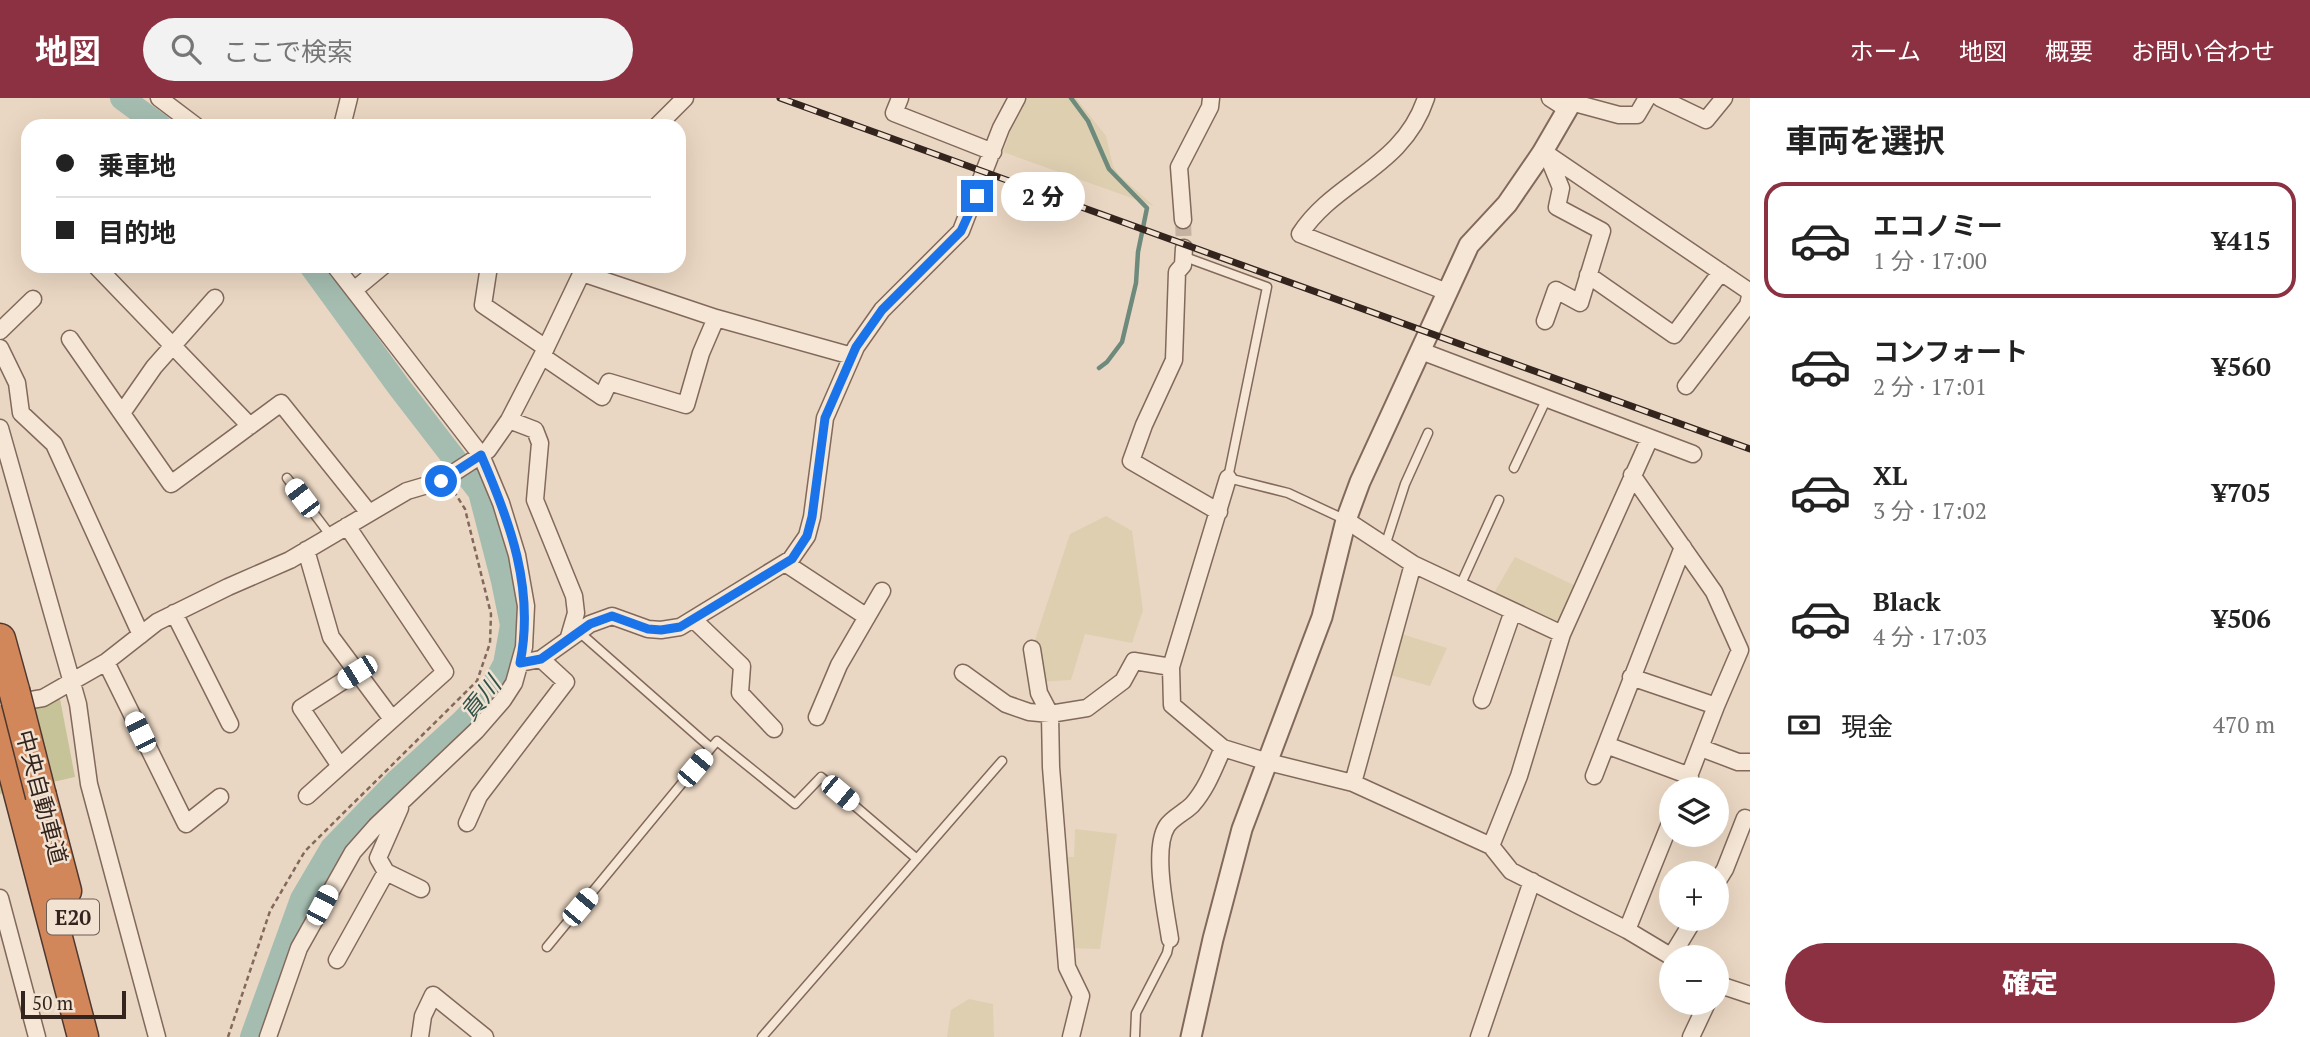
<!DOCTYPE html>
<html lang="ja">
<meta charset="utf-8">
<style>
:root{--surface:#fff;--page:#f2f2f2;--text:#222;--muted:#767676;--line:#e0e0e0;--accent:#8c3142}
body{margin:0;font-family:"PT Serif","Noto Sans JP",serif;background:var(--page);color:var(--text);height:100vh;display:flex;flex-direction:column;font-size:26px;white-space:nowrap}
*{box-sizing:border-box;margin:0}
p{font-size:23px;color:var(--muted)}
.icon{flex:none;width:38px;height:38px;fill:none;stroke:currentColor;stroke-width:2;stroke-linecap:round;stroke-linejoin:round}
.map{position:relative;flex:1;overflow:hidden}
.panel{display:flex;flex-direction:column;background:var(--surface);width:560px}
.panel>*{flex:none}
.top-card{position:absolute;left:21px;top:21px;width:665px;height:154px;border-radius:21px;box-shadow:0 7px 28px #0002;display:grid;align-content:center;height:154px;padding:0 35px;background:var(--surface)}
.controls{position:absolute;left:1659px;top:679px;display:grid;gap:14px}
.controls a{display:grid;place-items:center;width:70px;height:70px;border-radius:50%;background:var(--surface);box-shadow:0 7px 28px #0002;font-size:35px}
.scale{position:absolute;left:21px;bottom:18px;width:105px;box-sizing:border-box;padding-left:7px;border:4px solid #33241e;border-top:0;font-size:19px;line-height:24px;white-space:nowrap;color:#33241e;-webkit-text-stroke:5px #f2e2d2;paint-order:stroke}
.end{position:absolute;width:32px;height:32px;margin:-16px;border:9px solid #1a73e8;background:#fff;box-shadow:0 0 0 4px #fff}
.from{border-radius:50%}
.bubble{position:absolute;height:49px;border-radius:24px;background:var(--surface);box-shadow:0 7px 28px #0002;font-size:23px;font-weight:800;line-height:49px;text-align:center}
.car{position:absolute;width:21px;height:42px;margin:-21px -10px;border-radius:9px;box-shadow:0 0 5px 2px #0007;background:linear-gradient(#fff 24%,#345 0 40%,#fff 0 76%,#345 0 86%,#fff 0)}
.top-card b{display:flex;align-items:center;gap:24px;height:66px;font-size:26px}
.top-card b+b{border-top:2px solid var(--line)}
.top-card i{width:18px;height:18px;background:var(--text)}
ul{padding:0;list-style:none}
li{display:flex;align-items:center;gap:21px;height:116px;margin:0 14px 10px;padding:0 21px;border:4px solid transparent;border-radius:21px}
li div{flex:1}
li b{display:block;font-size:26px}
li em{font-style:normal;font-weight:800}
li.current{border-color:var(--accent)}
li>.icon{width:63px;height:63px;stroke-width:1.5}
h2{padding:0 35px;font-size:32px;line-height:84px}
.pay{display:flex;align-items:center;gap:18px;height:77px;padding:0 35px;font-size:26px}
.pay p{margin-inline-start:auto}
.cta{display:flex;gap:14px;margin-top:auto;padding:14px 35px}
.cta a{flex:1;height:80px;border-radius:42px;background:var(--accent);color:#fff;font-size:28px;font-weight:800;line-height:80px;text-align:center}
header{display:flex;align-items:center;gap:42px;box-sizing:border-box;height:98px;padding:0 35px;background:var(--accent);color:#fff}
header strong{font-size:33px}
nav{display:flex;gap:38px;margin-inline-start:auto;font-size:24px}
.search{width:490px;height:63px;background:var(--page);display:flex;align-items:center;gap:18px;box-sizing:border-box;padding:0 24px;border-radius:38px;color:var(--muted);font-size:26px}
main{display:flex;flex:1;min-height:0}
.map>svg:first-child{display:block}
.farmland{fill:#decfb1}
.green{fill:#c6c398}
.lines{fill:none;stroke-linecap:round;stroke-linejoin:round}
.stream{stroke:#6d8a7d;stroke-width:4.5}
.river{stroke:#a5bdb1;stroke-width:24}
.minor-tunnel{stroke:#c5b3a2;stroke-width:16;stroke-dasharray:16 8;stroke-linecap:butt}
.service-casing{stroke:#82695b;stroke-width:11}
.minor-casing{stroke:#82695b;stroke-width:19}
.tertiary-casing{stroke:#82695b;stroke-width:23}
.motorway-casing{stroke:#50382f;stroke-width:33}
.path{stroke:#82695b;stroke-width:2.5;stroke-dasharray:5 3.5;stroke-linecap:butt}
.service{stroke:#f5e6d5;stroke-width:8}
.minor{stroke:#f5e6d5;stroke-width:16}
.tertiary{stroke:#f5e6d5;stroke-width:19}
.motorway{stroke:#d2875a;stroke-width:30}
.rail-casing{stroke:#33241e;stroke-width:7}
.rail{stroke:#f2e2d2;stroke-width:4.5;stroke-dasharray:13;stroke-linecap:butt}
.motorway-bridge-casing{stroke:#50382f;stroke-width:33;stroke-linecap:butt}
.motorway-bridge{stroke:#d2875a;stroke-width:30}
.route{stroke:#1a73e8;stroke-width:9}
.labels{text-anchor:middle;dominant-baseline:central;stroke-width:5;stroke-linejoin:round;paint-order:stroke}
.shield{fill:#f2e2d2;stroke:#6c5d54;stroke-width:2}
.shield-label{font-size:21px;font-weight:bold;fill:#33241e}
.street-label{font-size:23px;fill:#33241e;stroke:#f2e2d2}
.water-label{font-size:24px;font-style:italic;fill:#2f5249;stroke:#f2e2d2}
</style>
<header>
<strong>地図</strong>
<div class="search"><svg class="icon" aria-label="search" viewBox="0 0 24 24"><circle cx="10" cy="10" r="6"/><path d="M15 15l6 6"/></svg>ここで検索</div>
<nav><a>ホーム</a><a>地図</a><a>概要</a><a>お問い合わせ</a></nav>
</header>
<main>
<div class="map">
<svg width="1750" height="939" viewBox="0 0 1750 939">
<rect width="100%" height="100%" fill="#ead7c3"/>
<path class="farmland" d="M1027,0H1076L1106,38L1113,68L1119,77L1154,108L1003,54L1019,10Z
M1106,418L1132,433L1143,512L1132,545L1085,536L1071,582L1037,584L1032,551L1070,436Z
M1515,459L1582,491L1562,536L1490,502Z
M1395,534L1447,550L1430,588L1383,575Z
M1075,731L1117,736L1100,851L1066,850L1058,759H1074Z
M969,901L993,906L994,939H947L951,912Z"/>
<path class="green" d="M60,601L75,679L0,696V616Z"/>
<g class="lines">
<path class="stream" d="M1071,0L1088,23L1109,71L1147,110L1138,154L1136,185L1122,244L1107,264L1099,270"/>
<path class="river" d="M122,0L160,28
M252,939L302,801L332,750L396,684L460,626L487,599L505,566L512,527L503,483L480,394L399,289L311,168"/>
<path class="minor-tunnel" d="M1183,122L1184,150"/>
<g class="service-casing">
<path id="service" d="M1185,159L1267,189L1228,380L1288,395L1346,422
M1514,370L1547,300
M287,380L331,438
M1385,448L1405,386L1428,335
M1460,488L1499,402
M578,533L711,650L717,643L795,706L821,679L917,761
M547,849L711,650
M762,939L1002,663
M1135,939L1136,915L1167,855L1170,841"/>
</g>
<g class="minor-casing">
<path id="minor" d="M159,0L196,28
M900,0L894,15L993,54
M1426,0C1403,70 1335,82 1300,136L1447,194
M1550,0L1567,11
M1660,0L1706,22L1724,0
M1571,4L1619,17H1637L1647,0
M342,28L349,0
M657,28L685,0
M1542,55L1547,56L1750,194
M1183,122L1179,69L1210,9L1211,0
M1184,150L1183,167L1177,174L1174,262L1144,327L1131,363L1219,414
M96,168L250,328
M489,168L483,207L546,250
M582,175L716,220L852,258
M1588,177L1674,237L1721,174
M354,192L383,168
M1545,223L1556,192L1580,205L1602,133L1557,109L1561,90L1547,56
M0,233L33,201
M70,241L171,386L281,305L369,415
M0,250L17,285L21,315L54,346L141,537
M1421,253L1693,356
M542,258L602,299L609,284L686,307L701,255L716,220
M1686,288L1748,207L1750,198
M122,315L154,269L215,200
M509,322L535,332L540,345L535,402L574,498L576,515L569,539
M0,330L78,606L89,686L157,939
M1632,377L1714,494L1740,552L1716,608L1684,691
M1228,380L1171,569L1172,607L1223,650L1268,664L1353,685L1491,748L1511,773L1627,832L1672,859
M1346,422L1413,466L1562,536
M306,452L331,539L392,621
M785,465L867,519
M174,515L230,626
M693,521L742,568L740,595L774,631
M1032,551L1039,595L1050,616L1051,669L1067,869L1081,898L1071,939
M106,564L186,726L220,699
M520,565L541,561L590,526L612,518L648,531L661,532L680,529L791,461L807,438L812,419L825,320L856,249L882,212L961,133L1001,30L1017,0
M963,575L1006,606L1029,614L1050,616L1087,610L1123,583L1134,563L1171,569
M1631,579L1716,608
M1482,602L1513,513
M0,607L43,600L106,564L157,524L228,489L290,462L407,393L441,383L481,357L488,352L509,322L542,258L585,168
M817,619L839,567L882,493
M1606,647L1690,678
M1701,650L1738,664H1750
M340,668L301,610L357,574
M1594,678L1683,449
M1353,685L1413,466
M307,698L445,574L347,428
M400,710L378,760L386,774L421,791
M467,725L479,698L566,584L541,561
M1491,748L1519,678L1562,536L1650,340
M1717,784L1725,771L1745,720
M0,800L37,939
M1627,832L1671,723
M1170,841C1166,814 1152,751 1167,728C1172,720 1185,714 1192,707C1207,690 1214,670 1223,650
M1671,859L1694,821
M337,862L386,774
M1717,886L1750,897
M268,939L299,850L353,754L376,728L476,633L503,602L514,585L524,549L526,508L517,457L501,405L481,357L335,168
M420,939L423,918L433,897L485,939
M1479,939L1532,783
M1691,939L1707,905"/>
</g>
<g class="tertiary-casing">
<path id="tertiary" d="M1191,939L1213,841L1242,731L1322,519L1346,422L1360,384L1469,147L1507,106L1542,55L1574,0"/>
</g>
<g class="motorway-casing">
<path id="motorway" d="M0,541L14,592
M0,622L83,939
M41,698L66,793"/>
</g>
<path class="path" d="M228,939L270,813L305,753L477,583L490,545L491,516L465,411L453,392"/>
<use href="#service" class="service"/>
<use href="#minor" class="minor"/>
<use href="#tertiary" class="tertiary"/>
<use href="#motorway" class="motorway"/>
<g class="rail-casing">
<path id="rail" d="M780,0L1750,351"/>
</g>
<use href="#rail" class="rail"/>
<g class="motorway-bridge-casing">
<path id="motorway-bridge" d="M14,592L41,698"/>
</g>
<use href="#motorway-bridge" class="motorway-bridge"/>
</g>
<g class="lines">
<path class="route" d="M441,383L481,357C510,424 535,491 520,565L541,561L590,526L612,518L648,531L661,532L680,529L792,461L807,438L812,419L825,320L856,249L882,212L961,133L977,98"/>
</g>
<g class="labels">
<rect class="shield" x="47" y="801.5" width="52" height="35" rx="5"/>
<g class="shield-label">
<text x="73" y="819">E20</text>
</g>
<g class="street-label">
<text transform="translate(42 699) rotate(75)">中央自動車道</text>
</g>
<g class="water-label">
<text transform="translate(480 600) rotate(-51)">貢川</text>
</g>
</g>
</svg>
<div class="controls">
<a><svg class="icon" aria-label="layers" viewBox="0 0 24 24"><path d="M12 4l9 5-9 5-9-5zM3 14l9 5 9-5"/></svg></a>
<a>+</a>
<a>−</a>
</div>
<div class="scale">50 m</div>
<i class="end from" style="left:441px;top:383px"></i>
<i class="end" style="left:977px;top:98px"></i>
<div class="bubble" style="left:1001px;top:74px;width:84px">2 分</div>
<i class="car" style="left:302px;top:400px;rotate:323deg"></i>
<i class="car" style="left:357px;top:574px;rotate:238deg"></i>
<i class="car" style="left:140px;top:634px;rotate:334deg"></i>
<i class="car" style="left:695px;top:670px;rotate:40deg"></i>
<i class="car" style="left:840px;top:695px;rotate:130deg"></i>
<i class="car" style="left:322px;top:807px;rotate:28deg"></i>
<i class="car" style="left:580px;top:809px;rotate:40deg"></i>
<div class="top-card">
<b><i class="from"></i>乗車地</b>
<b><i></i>目的地</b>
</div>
</div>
<section class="panel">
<h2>車両を選択</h2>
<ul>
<li class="current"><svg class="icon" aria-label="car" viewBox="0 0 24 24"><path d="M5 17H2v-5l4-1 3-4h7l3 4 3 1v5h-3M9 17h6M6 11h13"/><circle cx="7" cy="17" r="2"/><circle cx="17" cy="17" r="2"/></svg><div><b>エコノミー</b><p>1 分 · 17:00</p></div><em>¥415</em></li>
<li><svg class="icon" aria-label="car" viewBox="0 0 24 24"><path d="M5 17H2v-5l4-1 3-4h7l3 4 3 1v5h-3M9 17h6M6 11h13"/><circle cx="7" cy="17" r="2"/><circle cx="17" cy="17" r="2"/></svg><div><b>コンフォート</b><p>2 分 · 17:01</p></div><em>¥560</em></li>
<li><svg class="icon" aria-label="car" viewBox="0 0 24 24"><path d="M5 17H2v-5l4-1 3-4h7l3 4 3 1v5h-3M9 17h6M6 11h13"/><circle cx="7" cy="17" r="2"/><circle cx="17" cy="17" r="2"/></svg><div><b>XL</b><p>3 分 · 17:02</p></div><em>¥705</em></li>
<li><svg class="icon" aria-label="car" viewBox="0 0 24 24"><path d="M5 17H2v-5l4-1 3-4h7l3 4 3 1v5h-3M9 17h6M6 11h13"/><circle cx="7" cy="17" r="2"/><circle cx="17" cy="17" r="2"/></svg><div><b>Black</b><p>4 分 · 17:03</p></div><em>¥506</em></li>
</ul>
<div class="pay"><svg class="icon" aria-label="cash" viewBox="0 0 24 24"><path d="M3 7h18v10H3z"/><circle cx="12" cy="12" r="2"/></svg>現金<p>470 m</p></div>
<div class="cta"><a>確定</a></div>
</section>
</main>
